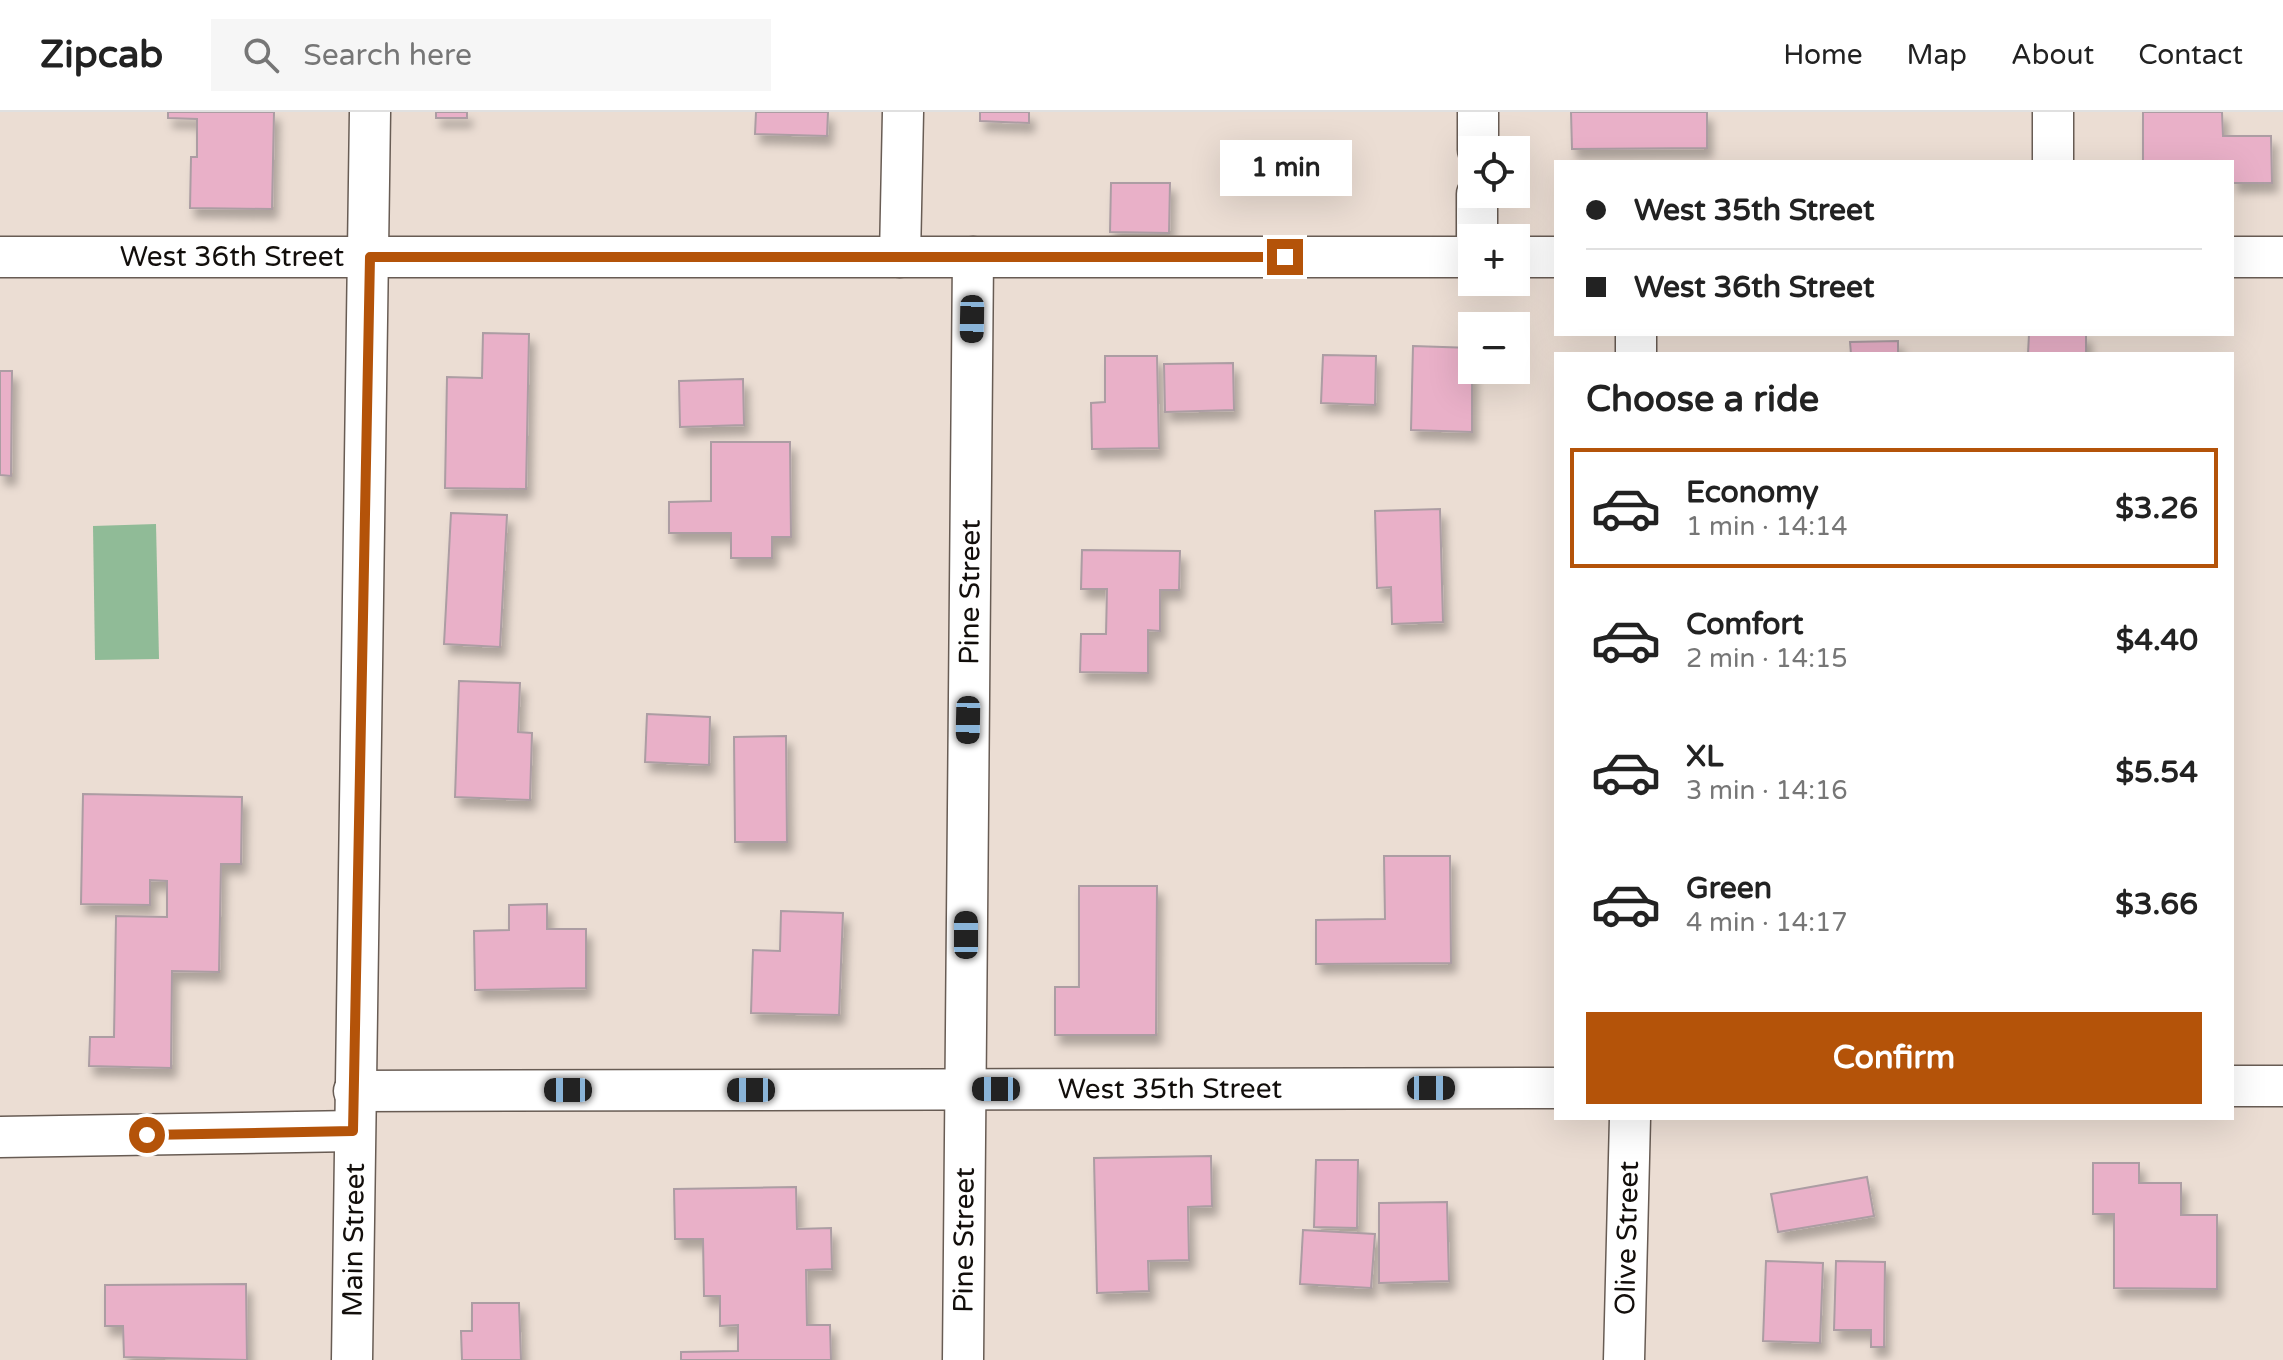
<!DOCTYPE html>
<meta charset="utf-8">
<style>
:root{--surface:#fff;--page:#f6f6f6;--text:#222;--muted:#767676;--line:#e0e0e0;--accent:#b45309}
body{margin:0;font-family:"Varela Round",sans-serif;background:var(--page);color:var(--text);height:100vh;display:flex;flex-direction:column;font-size:30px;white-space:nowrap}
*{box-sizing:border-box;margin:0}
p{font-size:26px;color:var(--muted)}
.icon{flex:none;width:44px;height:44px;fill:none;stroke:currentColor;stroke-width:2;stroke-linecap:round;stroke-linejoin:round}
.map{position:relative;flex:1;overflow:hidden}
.details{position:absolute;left:1554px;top:240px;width:680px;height:768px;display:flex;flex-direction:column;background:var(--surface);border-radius:0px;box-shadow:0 8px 32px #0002}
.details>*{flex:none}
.top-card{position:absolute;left:1554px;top:48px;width:680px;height:176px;border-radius:0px;box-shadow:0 8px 32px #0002;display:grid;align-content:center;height:176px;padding:0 32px;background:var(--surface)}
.buttons{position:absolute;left:1458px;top:24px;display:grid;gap:16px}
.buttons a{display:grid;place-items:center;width:72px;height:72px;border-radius:0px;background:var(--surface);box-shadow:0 8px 32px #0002;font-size:40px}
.end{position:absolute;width:36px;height:36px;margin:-18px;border:10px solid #b45309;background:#fff;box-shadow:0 0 0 4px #fff}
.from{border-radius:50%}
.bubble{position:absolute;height:56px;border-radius:0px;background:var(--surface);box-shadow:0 8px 32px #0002;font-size:26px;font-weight:800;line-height:56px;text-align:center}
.car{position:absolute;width:24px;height:48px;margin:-24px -12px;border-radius:10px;box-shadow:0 0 6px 2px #0007;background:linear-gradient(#222 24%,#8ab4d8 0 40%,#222 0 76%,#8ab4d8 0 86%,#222 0)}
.top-card b{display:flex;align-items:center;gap:28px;height:76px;font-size:30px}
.top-card b+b{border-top:2px solid var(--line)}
.top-card i{width:20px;height:20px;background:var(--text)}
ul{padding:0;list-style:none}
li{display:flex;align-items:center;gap:24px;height:120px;margin:0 16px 12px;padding:0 16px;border:4px solid transparent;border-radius:0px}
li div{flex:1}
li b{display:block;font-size:30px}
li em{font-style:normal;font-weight:800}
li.selected{border-color:var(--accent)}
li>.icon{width:72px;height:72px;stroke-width:1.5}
h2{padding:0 32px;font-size:36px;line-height:96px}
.cta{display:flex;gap:16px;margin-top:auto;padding:16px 32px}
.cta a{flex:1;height:92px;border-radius:0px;background:var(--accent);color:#fff;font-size:32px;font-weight:800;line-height:92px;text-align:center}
header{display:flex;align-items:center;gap:48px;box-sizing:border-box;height:112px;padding:0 40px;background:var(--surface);border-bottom:2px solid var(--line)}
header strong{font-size:38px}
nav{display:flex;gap:44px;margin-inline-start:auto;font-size:28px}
.search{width:560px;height:72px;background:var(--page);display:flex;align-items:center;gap:20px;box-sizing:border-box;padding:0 28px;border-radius:0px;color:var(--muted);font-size:30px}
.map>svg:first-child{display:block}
.green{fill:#90bb97}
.building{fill:#e9b0c8;stroke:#ac9da3;stroke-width:2;filter:url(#shadow)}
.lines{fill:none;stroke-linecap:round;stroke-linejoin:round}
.minor-casing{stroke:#685c54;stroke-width:43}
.minor{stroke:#fff;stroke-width:40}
.route{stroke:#b45309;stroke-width:10}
.labels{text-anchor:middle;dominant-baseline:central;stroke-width:7;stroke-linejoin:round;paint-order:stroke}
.street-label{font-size:28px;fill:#120e0b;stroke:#f8eae0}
</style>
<header>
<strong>Zipcab</strong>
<div class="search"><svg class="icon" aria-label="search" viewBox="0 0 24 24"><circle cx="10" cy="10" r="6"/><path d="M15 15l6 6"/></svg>Search here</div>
<nav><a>Home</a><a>Map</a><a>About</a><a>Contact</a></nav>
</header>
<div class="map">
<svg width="2283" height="1248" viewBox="0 0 2283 1248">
<defs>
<filter id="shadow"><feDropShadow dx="5" dy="9" stdDeviation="4" flood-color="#0004"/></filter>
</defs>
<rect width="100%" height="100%" fill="#ebddd3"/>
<path class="green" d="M156,412L159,547L95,548L93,414Z"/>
<path class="building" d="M168,0H274L272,97L190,96L191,45H197V7L168,6Z
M436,0H467V6H436Z
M756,0H828L827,24L755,22Z
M980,0H1029V11L980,9Z
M1571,0H1707V36L1572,37Z
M2143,0H2222L2223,24H2271L2272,71H2232V50H2143Z
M1111,71H1170L1169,121L1110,120Z
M483,221L529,222L526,377L445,376L447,265L482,266Z
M2029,222H2086V242H2028Z
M1898,229V242H1851L1850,230Z
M1413,234L1472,236V320L1411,318Z
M1323,243L1376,244L1375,293L1321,291Z
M1105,244H1157L1159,336L1092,337L1091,291L1105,290Z
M1233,251L1234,298L1165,300L1164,252Z
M0,259H12L11,364L0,363Z
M743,267L744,313L680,315L679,269Z
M711,330H790L791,425H772V446H731V421H669V390L711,389Z
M1440,397L1443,510L1392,512L1391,475L1377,476L1375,399Z
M451,401L507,403L500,535L444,532Z
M1082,438L1180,439L1179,478H1160V519L1148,518V561L1080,560L1081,522H1106L1107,477H1081Z
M459,569L520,571L518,620L532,621L530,688L455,685Z
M647,602L710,605L709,653L645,650Z
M786,624L787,730H735L734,625Z
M83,682L242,685L241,752H221L219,860L172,859L171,956L89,954L90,925H114L116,804L167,805V769L150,768V793L81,792Z
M1384,744H1450L1451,851L1316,852V808L1385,807Z
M1079,774H1157L1156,923H1055V875H1079Z
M547,792V817H586V876L475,878L474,819L509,818V793Z
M781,799L843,801L839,903L751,901L753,838L780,839Z
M1211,1044L1212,1094L1188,1095L1189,1148L1148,1149L1149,1179L1097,1181L1094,1046Z
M1316,1048H1358L1357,1116L1314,1115Z
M2093,1051H2139V1071H2181V1103H2217V1177L2114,1176V1102H2093Z
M1867,1065L1874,1104L1778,1120L1771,1082Z
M796,1075L797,1117L831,1116L832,1157L806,1158L807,1213H830L831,1248H681V1240L738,1239V1213L720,1214V1184H704L703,1127H675L674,1077Z
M1447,1090L1449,1169L1379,1171V1091Z
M1303,1118L1375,1122L1371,1176L1300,1172Z
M1766,1149L1823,1151L1820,1231L1763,1229Z
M1836,1149L1885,1150L1884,1235H1871V1218H1834Z
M246,1172L247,1248L124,1245L123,1214H105V1173Z
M472,1191H519L521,1248H462L461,1219H472Z"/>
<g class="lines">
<g class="minor-casing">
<g id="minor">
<path d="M1478,38V0"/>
<path d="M2053,50V0"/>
<path d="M1477,126V82"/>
<path id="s1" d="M0,145H1472"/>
<path d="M900,145L903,0"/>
<path d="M1516,145H1556"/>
<path d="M2232,145H2283"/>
<path d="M1636,242V222"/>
<path d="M2232,974H2283"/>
<path id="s2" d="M354,979L1556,976"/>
<path d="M0,1025L353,1019"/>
<path id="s3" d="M352,1248L370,0"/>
<path id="s4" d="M963,1248L973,145"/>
<path id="s5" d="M1624,1248L1630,1006"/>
</g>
</g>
<use href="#minor" class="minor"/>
</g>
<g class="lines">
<path class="route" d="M147,1023L353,1019L370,145H1285"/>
</g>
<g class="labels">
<g class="street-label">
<text stroke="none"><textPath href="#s1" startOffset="232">West 36th Street</textPath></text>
<text stroke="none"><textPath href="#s4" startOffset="768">Pine Street</textPath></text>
<text stroke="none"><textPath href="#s2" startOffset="816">West 35th Street</textPath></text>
<text stroke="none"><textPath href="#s5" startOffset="122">Olive Street</textPath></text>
<text stroke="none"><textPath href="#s3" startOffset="120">Main Street</textPath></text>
<text stroke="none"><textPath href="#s4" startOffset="120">Pine Street</textPath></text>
</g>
</g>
</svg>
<div class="buttons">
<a><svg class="icon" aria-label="locate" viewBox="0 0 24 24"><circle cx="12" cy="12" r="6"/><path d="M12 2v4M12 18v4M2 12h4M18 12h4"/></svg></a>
<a>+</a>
<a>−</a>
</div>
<i class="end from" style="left:147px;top:1023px"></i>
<i class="end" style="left:1285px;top:145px"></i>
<div class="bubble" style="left:1220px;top:28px;width:132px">1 min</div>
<i class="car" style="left:972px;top:207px;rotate:181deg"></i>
<i class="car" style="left:968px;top:608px;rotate:181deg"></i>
<i class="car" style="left:966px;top:823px;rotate:0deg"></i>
<i class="car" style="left:1431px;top:976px;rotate:90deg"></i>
<i class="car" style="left:996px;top:977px;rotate:270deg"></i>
<i class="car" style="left:568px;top:978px;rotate:270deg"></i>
<i class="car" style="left:751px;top:978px;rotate:270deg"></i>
<div class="top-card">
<b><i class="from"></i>West 35th Street</b>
<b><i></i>West 36th Street</b>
</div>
<section class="details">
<h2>Choose a ride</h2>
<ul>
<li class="selected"><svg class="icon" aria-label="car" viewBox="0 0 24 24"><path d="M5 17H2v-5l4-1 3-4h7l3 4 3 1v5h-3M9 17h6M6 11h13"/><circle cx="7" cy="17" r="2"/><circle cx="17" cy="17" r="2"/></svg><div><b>Economy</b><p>1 min · 14:14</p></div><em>$3.26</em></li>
<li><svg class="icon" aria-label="car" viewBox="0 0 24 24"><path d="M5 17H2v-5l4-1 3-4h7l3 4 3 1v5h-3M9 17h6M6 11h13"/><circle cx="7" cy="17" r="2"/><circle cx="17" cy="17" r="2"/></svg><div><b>Comfort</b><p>2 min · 14:15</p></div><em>$4.40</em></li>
<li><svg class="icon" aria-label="car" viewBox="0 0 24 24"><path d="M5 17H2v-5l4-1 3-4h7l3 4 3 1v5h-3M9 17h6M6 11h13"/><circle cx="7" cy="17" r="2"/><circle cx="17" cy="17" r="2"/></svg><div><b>XL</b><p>3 min · 14:16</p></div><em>$5.54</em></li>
<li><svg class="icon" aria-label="car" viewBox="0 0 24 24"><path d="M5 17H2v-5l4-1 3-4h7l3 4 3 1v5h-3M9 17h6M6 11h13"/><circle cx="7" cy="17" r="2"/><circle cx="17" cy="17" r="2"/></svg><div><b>Green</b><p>4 min · 14:17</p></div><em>$3.66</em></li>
</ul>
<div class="cta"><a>Confirm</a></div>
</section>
</div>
